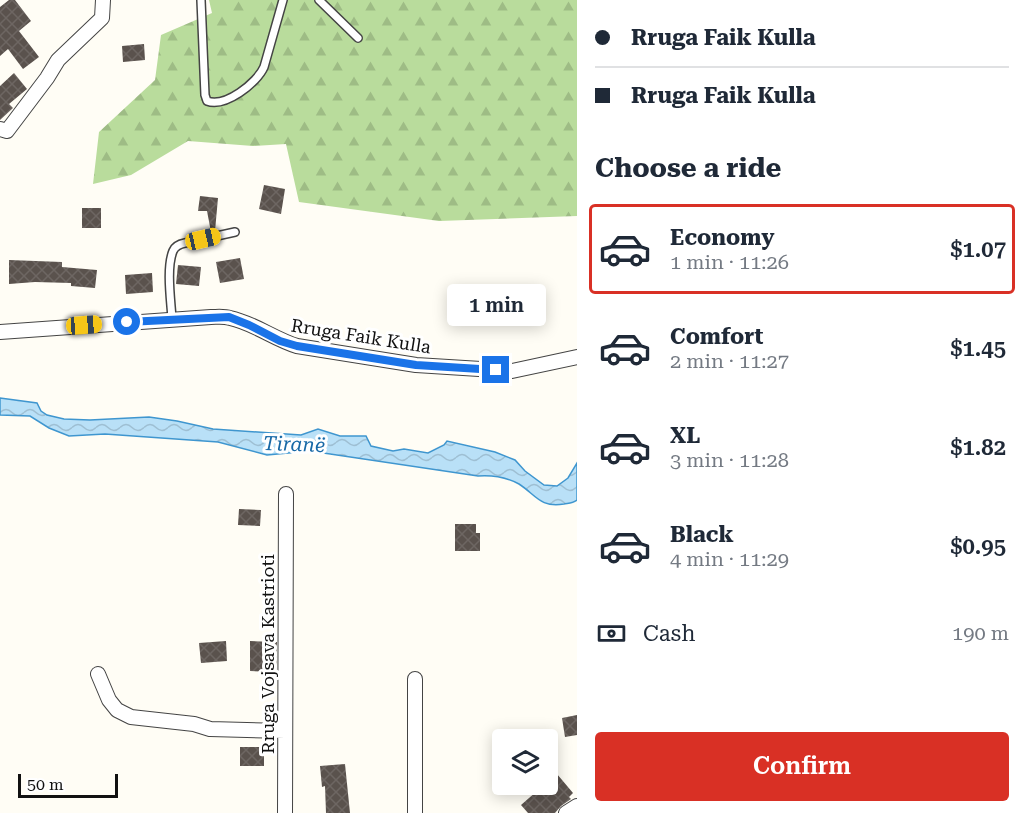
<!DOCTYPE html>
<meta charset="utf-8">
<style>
:root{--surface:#fff;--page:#f6f6f7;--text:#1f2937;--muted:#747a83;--line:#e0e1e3;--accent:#d93025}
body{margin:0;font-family:"Roboto Serif",serif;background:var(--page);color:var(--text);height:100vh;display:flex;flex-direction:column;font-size:22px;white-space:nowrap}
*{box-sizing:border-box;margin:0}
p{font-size:20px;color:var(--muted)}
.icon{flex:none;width:33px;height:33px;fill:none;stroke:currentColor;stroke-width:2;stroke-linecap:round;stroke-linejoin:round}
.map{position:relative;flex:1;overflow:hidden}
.side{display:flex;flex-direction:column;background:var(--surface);width:450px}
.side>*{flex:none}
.top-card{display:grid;align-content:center;height:132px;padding:0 18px;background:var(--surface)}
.buttons{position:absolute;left:492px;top:729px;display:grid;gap:12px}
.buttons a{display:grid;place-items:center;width:66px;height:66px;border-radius:6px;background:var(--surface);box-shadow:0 3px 15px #0003;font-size:30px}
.scale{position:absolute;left:18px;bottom:15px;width:100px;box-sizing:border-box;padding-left:6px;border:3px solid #111;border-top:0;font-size:16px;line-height:21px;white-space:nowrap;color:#111;-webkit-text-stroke:4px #fff;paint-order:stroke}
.end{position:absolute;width:27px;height:27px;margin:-14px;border:8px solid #1a73e8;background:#fff;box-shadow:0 0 0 3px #fff}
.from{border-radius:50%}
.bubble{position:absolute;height:42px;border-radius:6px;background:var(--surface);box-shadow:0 3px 15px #0003;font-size:20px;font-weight:600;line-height:42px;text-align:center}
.car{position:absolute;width:18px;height:36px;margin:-18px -9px;border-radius:8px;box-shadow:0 0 4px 2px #0007;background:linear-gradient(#f5c518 24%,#345 0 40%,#f5c518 0 76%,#345 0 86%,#f5c518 0)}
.top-card b{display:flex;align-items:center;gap:21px;height:57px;font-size:22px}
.top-card b+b{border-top:2px solid var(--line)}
.top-card i{width:15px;height:15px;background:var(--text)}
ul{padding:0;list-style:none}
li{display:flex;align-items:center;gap:18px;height:90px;margin:0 12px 9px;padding:0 6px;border:3px solid transparent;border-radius:6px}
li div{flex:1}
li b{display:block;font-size:22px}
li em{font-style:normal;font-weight:600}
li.on{border-color:var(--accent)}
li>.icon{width:54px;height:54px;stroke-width:1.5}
h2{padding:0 18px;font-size:27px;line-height:72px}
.pay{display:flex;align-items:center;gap:15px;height:66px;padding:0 18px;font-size:22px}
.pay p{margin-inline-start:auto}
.button{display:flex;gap:12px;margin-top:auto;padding:12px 18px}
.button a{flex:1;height:69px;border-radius:6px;background:var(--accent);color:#fff;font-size:24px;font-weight:600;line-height:69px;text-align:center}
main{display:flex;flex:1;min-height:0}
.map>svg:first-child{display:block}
.forest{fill:url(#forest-firs)}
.water{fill:url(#water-waves);stroke:#3f96cf;stroke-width:1.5}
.building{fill:url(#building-cross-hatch)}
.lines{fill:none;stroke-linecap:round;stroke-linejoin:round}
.lane-casing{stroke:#444;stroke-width:10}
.street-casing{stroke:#444;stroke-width:16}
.lane{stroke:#fff;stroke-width:7}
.street{stroke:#fff;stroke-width:14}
.route{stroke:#1a73e8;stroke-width:8}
.labels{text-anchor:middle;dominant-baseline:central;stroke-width:6;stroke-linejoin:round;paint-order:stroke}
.street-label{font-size:18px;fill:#111;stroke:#fff}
.water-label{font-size:20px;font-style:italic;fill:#1768a6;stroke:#fff}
</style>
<main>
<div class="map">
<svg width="577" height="813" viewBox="0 0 577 813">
<defs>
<pattern id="forest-firs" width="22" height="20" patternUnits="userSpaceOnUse" patternTransform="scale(1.5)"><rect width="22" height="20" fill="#b9dc9c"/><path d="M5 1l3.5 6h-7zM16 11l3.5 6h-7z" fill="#9ebc85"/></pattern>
<pattern id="water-waves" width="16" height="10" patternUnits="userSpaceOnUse" patternTransform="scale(1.5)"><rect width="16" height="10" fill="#b9e0f7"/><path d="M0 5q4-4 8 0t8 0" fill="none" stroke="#9ebfd3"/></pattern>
<pattern id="building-cross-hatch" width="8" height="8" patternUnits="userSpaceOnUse" patternTransform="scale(1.5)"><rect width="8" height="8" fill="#5a524d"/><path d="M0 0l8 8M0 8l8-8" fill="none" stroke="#6d6662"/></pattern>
</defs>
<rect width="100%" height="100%" fill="#fffdf5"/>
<path class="forest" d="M209,0H577V216L439,221L299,202L286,144L253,146L188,141L131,175L93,184L99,132L155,80L161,35L212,13Z"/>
<path class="water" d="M0,398L37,403L41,411L47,415L64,419L90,420L149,417L177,421L213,429L301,435L318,429L340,436H366L371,446L393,451L404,449L428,453L444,445L447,441L495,452L515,460L525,471L544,485L557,486L568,478L577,463V500C573,503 569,503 564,504C540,508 536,495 519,484C506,477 492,475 478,476L310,451L267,455L218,442L105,434L69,436L49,428L30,416L0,415Z"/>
<path class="building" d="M9,0H15L31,21L19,31L39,57L23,69L8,49L0,56V7Z
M144,44L145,60L123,62L122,46Z
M14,73L27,89L9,104L13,108L0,120V86Z
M264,185L285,189L281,214L259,209Z
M200,196L218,198L215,231L211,232L207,211H198Z
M82,208H101V228H82Z
M240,258L244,279L220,283L216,262Z
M9,260L62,262V267L97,270L95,288L71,286V283L35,282L9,284Z
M178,265L201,267L199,286L176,284Z
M152,273L153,292L126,294L125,275Z
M239,509L261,510L260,526L238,525Z
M455,524H476V533H480V551H455Z
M226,641L227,661L201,663L199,643Z
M250,641L277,642L276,672L250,671Z
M577,715V735L565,737L562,718Z
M240,747H264V766H240Z
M345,764L350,813H326L325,786L322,787L320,766Z
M557,774L573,793L569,797L571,799L561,806L555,813H528L521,805L545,784H548V782Z"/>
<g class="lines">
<g class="lane-casing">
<path id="lane" d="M201,0L205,95L207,101C225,108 257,83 264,67L283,0
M319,0L358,38
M172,319C171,301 166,268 173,251C175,246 180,244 185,243L235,232"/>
</g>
<g class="street-casing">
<path id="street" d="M0,129L7,131L47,78L58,60L102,18L103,0
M0,332L211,317C217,317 224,316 230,318C254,323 274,339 297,346L416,365L512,371L577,357
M98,674L109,700L117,710L131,717L194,724L210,729L285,731
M415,679V813
M285,813L286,494
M566,813L577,806"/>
</g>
<use href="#lane" class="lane"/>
<use href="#street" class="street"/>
</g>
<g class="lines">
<path class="route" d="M127,322L229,317L249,325L280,341L297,346L416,365L496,370"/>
</g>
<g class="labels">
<g class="street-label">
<text transform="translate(361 336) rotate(9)">Rruga Faik Kulla</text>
<text transform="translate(267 654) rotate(-90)">Rruga Vojsava Kastrioti</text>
</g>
<g class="water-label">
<text transform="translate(294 444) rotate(2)">Tiranë</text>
</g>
</g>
</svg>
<div class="buttons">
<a><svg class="icon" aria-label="layers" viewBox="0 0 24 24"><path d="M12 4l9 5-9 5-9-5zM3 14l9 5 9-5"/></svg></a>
</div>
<div class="scale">50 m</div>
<i class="end from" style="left:127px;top:322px"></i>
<i class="end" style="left:496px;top:370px"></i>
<div class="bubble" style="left:447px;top:284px;width:99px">1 min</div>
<i class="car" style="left:203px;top:239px;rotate:77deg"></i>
<i class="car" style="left:84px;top:325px;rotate:86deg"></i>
</div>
<section class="side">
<div class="top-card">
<b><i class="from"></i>Rruga Faik Kulla</b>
<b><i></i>Rruga Faik Kulla</b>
</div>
<h2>Choose a ride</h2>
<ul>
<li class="on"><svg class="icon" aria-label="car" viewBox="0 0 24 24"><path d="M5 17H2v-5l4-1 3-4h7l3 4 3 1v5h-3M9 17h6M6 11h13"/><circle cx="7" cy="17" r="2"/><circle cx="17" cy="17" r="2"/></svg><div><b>Economy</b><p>1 min · 11:26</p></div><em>$1.07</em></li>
<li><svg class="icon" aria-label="car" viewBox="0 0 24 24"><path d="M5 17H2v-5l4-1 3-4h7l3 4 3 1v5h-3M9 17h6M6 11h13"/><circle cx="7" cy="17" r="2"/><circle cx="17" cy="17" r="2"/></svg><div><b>Comfort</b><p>2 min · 11:27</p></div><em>$1.45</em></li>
<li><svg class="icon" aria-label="car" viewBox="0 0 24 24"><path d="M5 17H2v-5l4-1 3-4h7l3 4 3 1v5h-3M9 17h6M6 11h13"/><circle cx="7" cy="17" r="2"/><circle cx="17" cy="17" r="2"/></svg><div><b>XL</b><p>3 min · 11:28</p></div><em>$1.82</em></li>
<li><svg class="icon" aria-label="car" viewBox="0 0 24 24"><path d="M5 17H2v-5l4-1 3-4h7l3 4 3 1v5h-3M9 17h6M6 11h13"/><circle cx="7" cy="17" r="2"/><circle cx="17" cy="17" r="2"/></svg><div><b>Black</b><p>4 min · 11:29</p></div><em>$0.95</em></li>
</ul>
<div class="pay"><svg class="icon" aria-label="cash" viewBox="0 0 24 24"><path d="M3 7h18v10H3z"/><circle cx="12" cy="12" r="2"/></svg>Cash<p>190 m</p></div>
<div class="button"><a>Confirm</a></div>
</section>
</main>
